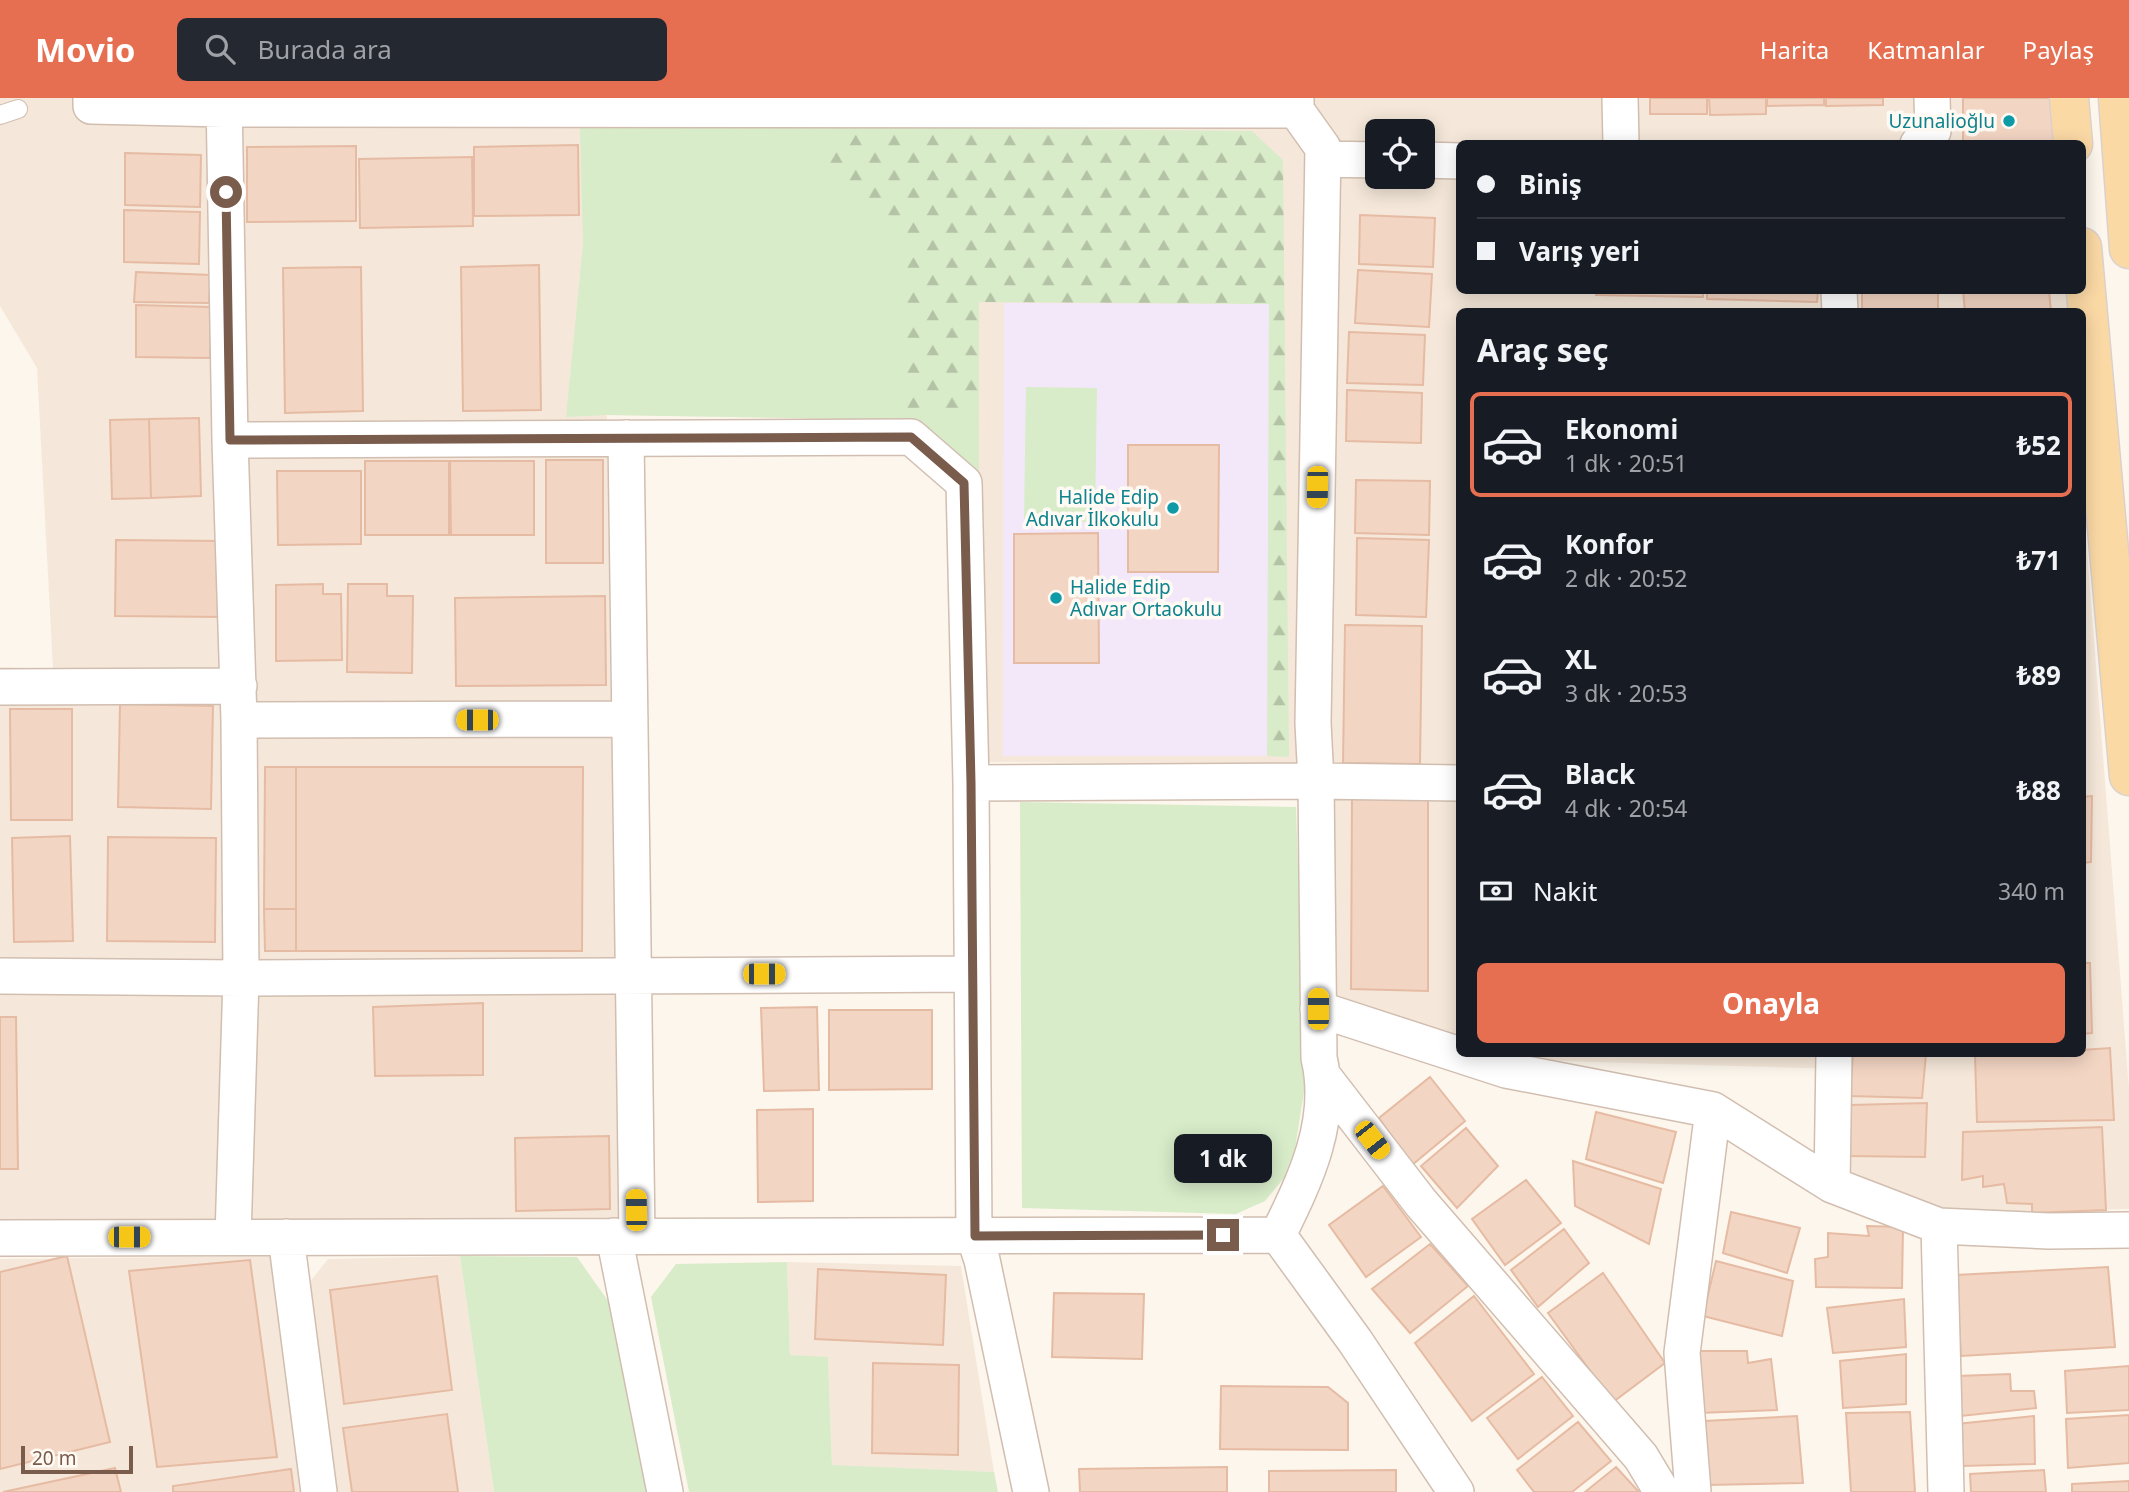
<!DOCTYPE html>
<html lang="tr">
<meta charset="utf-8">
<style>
:root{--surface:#171b24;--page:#242831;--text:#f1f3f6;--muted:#9ea1a6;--line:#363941;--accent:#e76f51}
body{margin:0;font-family:"Noto Sans",sans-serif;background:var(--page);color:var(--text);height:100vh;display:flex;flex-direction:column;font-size:26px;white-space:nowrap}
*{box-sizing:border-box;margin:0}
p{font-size:23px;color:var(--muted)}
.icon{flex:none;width:38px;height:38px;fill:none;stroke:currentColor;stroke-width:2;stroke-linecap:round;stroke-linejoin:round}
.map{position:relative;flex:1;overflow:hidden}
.side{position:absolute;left:1456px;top:210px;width:630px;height:749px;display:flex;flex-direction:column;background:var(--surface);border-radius:10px;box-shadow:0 4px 18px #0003}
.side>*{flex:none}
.guide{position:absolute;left:1456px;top:42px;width:630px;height:154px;border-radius:10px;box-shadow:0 4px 18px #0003;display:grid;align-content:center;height:154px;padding:0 21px;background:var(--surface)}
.controls{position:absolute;left:1365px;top:21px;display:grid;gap:14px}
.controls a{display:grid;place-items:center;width:70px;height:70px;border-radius:10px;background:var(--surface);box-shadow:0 4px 18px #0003;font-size:35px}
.scale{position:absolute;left:21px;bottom:18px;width:112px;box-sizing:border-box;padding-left:7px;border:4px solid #7a5c4d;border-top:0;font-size:19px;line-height:24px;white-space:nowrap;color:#7a5c4d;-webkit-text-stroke:5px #fffaf3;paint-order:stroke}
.end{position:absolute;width:32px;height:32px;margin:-16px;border:9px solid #7a5c4d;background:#fff;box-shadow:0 0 0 4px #fff}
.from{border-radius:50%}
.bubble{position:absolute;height:49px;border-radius:10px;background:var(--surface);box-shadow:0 4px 18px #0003;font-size:23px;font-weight:700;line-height:49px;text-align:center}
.car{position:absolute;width:21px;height:42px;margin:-21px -10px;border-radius:9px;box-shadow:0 0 5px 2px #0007;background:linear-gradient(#f5c518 24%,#345 0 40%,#f5c518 0 76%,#345 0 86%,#f5c518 0)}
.guide b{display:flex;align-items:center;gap:24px;height:66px;font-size:26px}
.guide b+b{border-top:2px solid var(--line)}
.guide i{width:18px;height:18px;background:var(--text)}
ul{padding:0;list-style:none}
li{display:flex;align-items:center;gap:21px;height:105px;margin:0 14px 10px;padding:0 7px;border:4px solid transparent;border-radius:10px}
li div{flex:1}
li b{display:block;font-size:26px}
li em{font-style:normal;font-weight:700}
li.active{border-color:var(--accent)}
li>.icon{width:63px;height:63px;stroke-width:1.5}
h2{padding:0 21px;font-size:32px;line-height:84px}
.pay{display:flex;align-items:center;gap:18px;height:77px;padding:0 21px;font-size:26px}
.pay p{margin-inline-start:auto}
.cta{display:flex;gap:14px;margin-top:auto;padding:14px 21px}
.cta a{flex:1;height:80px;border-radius:10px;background:var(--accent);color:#fff;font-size:28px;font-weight:700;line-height:80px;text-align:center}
header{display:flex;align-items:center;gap:42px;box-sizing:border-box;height:98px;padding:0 35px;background:var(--accent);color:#fff}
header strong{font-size:33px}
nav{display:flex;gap:38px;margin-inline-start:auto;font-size:24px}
.search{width:490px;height:63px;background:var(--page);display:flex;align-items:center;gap:18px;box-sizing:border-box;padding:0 24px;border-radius:10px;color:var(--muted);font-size:26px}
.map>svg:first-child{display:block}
.residential{fill:#f5e8da;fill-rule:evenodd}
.education{fill:#f3e8fa}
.green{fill:#d8ecc9}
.forest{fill:url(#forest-firs)}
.building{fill:#f3d5c3;stroke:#e6bba3;stroke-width:2}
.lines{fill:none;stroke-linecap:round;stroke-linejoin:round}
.service-casing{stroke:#d1beb0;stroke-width:20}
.minor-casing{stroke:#d1beb0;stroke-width:38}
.primary-casing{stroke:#dad1cd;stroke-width:41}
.service{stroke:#fff;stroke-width:18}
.minor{stroke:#fff;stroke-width:35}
.primary{stroke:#fbd9a5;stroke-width:38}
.route{stroke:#7a5c4d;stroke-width:9}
.culture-dot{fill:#0f9aa8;stroke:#fffaf3;stroke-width:2.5}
.labels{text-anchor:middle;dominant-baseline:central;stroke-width:7;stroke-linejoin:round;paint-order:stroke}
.culture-label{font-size:19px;fill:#0d838f;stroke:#fffaf3;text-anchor:end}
</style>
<header>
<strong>Movio</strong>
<div class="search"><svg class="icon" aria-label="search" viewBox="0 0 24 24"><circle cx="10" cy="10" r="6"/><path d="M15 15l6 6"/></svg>Burada ara</div>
<nav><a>Harita</a><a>Katmanlar</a><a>Paylaş</a></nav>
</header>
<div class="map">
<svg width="2129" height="1394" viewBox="0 0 2129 1394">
<defs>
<pattern id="forest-firs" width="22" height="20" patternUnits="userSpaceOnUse" patternTransform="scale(1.75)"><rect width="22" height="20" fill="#d8ecc9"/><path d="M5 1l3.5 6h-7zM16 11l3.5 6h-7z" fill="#b4c2a5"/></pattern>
</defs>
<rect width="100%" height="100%" fill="#fdf6ec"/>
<path class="residential" d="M0,0H2051L2054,45L1460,46V192H2066L2068,213L1460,214L1459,943L1331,903L1325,667L986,664L979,377L916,322L607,317L618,1121L0,1126V569L53,571L37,270L0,208ZM1377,33H1423V79H1377Z
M2083,401L2129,991V1111L1947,1115L1844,1073L1841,971L1520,962L1498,956H2082Z
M272,1158L302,1394H0V1161Z
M460,1158L494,1394H337L309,1185L328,1161Z
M787,1164L961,1168L994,1374L832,1368L828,1260L790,1257Z"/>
<path class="education" d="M1004,205L1269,206L1267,658H1003Z"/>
<path class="green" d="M580,29L978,30L979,377L916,322L606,317L566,319L583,146Z
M1026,289L1097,290L1095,424L1024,423Z
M1020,704L1296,709L1305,988L1295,1050L1284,1080L1265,1103L1236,1116L1022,1110Z
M460,1158L577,1159L611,1207L647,1394H494Z
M787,1164L790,1257L828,1259L832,1367L994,1374L998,1394H689L651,1199L676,1166Z"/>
<path class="forest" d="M823,29L1252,33L1283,62L1289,659L1267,658L1269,206L979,204V313L906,312L900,131L824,60Z"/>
<path class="building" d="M1650,0H1707V16H1650Z
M1709,0H1766V16L1710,17Z
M1767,0H1824V7L1767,8Z
M1826,0H1883V7L1826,8Z
M1963,0H2054L2055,46H1963Z
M578,47L579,117L474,118V49Z
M356,48V123L247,124V49Z
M125,55L201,57L200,109L125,107Z
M472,59L473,128L360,130L359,61Z
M124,112L200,114L199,166L124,164Z
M1360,117L1435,120L1433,169L1359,166Z
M539,167L541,312L463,313L461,169Z
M361,169L363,313L285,315L283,170Z
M1358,172L1432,176L1429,229L1355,225Z
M136,174L211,177L209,205L134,204Z
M1596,192H1703V199L1596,197Z
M1707,192H1818L1817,204L1707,201Z
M1862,192H1938V214H1862Z
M1963,192H2049L2051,214H1965Z
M136,207L211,209L210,260L136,259Z
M1349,234L1425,237L1423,287L1347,285Z
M1347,292L1422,295L1421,345L1346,343Z
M199,320L201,398L151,400L149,321Z
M149,321L151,400L112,401L110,322Z
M1128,347H1219L1218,474H1128Z
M546,362H603V465H546Z
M365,363H449V437H365Z
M450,363H534V437H451Z
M277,373H361V446L278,447Z
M1356,382L1430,383L1429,437L1355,435Z
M1098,435L1099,565H1014V436Z
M1357,440L1429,442L1426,519L1356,517Z
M116,442L223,443V519L115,518Z
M323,486V496H341L342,562L276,563V487Z
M348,486H387V498H413L412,575L347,574Z
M605,498L606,587L456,588L455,500Z
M1345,527L1422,528L1420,666L1343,665Z
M120,606L213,608L211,711L118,709Z
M10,611H72V722H11Z
M265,669H296V811H264Z
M296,669H583L582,853H296Z
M1352,696L1428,697V893L1351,891Z
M2092,698L2091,764L2082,765V699Z
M70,738L73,843L14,844L12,740Z
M108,739L216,740L215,844L107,843Z
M264,811H296V853H265Z
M2082,865H2090L2092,935L2082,936Z
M483,905V977L375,978L373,909Z
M817,909L819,992L764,993L761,910Z
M829,912H932V991L829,992Z
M0,919H16L18,1071H0Z
M2110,950L2114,1022L1977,1024L1975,957L2082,956V952Z
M1853,956H1926L1922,1000L1850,998Z
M1430,979L1465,1023L1412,1067L1379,1020Z
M1927,1005L1925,1059L1849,1058L1851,1007Z
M813,1011V1103L758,1104L757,1012Z
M1596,1014L1676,1034L1663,1085L1586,1061Z
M2102,1029L2106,1112L2032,1115V1106L2007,1105L2004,1086L1983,1089V1078L1962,1082L1963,1034Z
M1466,1030L1498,1068L1457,1110L1421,1068Z
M609,1038L610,1111L516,1113L515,1040Z
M1573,1063L1661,1091L1649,1146L1575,1108Z
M1526,1082L1561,1125L1505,1167L1472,1121Z
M1383,1088L1421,1139L1366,1179L1329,1127Z
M1731,1114L1800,1130L1787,1175L1723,1155Z
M1867,1128L1903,1129L1902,1190L1816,1189L1815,1161L1828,1159V1135L1869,1138Z
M1564,1131L1589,1165L1538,1209L1511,1172Z
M1430,1146L1468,1188L1410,1235L1372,1191Z
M67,1158L110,1344L0,1371V1174Z
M250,1162L277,1359L157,1369L129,1173Z
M1716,1163L1793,1183L1782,1238L1703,1218Z
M2108,1169L2115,1249L1961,1258L1956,1177Z
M818,1171L946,1177L943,1247L815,1241Z
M1603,1175L1665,1265L1613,1304L1548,1215Z
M437,1178L452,1292L344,1306L330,1192Z
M1054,1195L1144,1196L1142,1261L1052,1259Z
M1474,1198L1534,1276L1472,1323L1415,1245Z
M1904,1201L1906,1249L1833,1255L1827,1210Z
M1697,1253H1747L1748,1265L1771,1261L1777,1312L1699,1315Z
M1906,1256V1306L1843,1310L1840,1263Z
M873,1265L959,1267L958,1357L872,1355Z
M2129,1268V1312L2067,1315L2065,1273Z
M2010,1276L2011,1293H2034L2036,1310L1961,1318L1958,1278Z
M1542,1279L1573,1318L1518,1361L1487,1320Z
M1221,1288L1328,1289L1348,1305V1352L1220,1351Z
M1910,1314L1915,1394H1851L1846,1315Z
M447,1316L458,1394H352L343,1330Z
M2129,1317V1365L2068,1370L2066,1321Z
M1797,1318L1803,1385L1707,1387L1705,1323Z
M2034,1318L2035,1366L1962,1368L1957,1326Z
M1578,1324L1611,1363L1572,1394H1534L1517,1372Z
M1227,1369V1394H1080L1079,1371Z
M1616,1369L1639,1394H1585Z
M115,1370L121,1394H3Z
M291,1371L294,1394H173V1388Z
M1396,1372V1394H1269V1373Z
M2044,1372L2046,1394H1971L1970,1376Z
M2129,1383V1394H2072V1386Z"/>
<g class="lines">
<g class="service-casing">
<path id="service" d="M0,17L18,11"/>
</g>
<g class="minor-casing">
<path id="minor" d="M91,0V8L224,11L1296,12
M224,0L230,342L239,622L241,880L233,1139
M1620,0L1621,46
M1918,46L1933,33L1932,0
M1323,61L1377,62
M1423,62L1460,63
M1839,192L1840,214
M626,340L637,1138
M230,342L911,339L964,385L971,685L974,1138L982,1162L1031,1394
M0,589L239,588
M239,622L630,621
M971,685L1316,683L1460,685
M0,878L241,880L972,876
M1318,911L1506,972L1713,1012L1832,1087L1939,1128L2049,1133L2129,1132
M1323,978L1421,1105L1641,1359L1662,1394
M1832,1087L1834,956
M1939,1128L1946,1394
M1278,1137C1305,1082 1334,1023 1319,960L1316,683L1313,625L1323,50L1296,12V0
M1278,1137L1355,1243L1456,1394
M614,1138L665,1394
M286,1139L319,1394
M0,1140L1278,1137
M1693,1394L1682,1255L1713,1012"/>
</g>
<g class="primary-casing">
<path id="primary" d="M2069,0L2073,46
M2118,0L2129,151
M2082,149L2129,678"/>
</g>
<use href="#service" class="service"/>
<use href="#minor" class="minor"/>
<use href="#primary" class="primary"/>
</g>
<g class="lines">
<path class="route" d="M226,94L230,342L911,339L964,385L971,685L975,1138L1223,1137"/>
</g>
<g class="culture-dot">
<circle cx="2009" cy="23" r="7"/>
<circle cx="1173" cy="410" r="7"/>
<circle cx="1056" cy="500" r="7"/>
</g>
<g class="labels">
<g class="culture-label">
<text x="1995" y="23">Uzunalioğlu</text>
<text x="1159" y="399">Halide Edip<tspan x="1159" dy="22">Adıvar İlkokulu</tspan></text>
<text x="1070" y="489" text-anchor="start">Halide Edip<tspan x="1070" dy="22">Adıvar Ortaokulu</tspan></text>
</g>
</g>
</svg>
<div class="controls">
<a><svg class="icon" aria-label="locate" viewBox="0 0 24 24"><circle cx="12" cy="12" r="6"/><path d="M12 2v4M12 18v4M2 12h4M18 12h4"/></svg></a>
</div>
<div class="scale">20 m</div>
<i class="end from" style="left:226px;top:94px"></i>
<i class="end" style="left:1223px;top:1137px"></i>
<div class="bubble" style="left:1174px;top:1036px;width:98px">1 dk</div>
<i class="car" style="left:1317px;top:389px;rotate:181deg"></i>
<i class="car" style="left:477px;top:622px;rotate:270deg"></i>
<i class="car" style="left:764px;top:876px;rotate:90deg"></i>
<i class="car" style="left:1318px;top:911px;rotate:0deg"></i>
<i class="car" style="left:1372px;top:1042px;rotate:142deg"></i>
<i class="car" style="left:636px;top:1112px;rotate:359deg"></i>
<i class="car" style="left:129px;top:1139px;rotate:90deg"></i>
<div class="guide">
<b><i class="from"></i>Biniş</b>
<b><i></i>Varış yeri</b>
</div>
<section class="side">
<h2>Araç seç</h2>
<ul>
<li class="active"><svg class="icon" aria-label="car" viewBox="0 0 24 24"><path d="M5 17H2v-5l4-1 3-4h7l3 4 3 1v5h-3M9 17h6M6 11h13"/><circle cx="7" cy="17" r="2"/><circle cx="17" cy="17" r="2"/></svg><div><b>Ekonomi</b><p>1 dk · 20:51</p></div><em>₺52</em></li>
<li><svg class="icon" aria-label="car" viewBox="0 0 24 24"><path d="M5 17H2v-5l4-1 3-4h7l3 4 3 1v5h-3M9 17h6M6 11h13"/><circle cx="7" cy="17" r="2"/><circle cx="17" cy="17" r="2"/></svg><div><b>Konfor</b><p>2 dk · 20:52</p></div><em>₺71</em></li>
<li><svg class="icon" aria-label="car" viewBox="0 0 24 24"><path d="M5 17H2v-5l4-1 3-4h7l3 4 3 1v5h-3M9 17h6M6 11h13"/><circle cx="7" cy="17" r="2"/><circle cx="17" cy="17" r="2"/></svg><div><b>XL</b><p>3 dk · 20:53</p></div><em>₺89</em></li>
<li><svg class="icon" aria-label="car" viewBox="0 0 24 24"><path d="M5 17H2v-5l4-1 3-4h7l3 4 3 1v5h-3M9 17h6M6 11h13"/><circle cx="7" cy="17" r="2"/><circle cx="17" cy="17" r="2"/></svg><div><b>Black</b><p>4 dk · 20:54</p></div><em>₺88</em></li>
</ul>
<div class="pay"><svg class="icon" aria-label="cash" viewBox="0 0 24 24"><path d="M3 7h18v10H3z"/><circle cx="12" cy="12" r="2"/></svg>Nakit<p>340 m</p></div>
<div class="cta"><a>Onayla</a></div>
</section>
</div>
